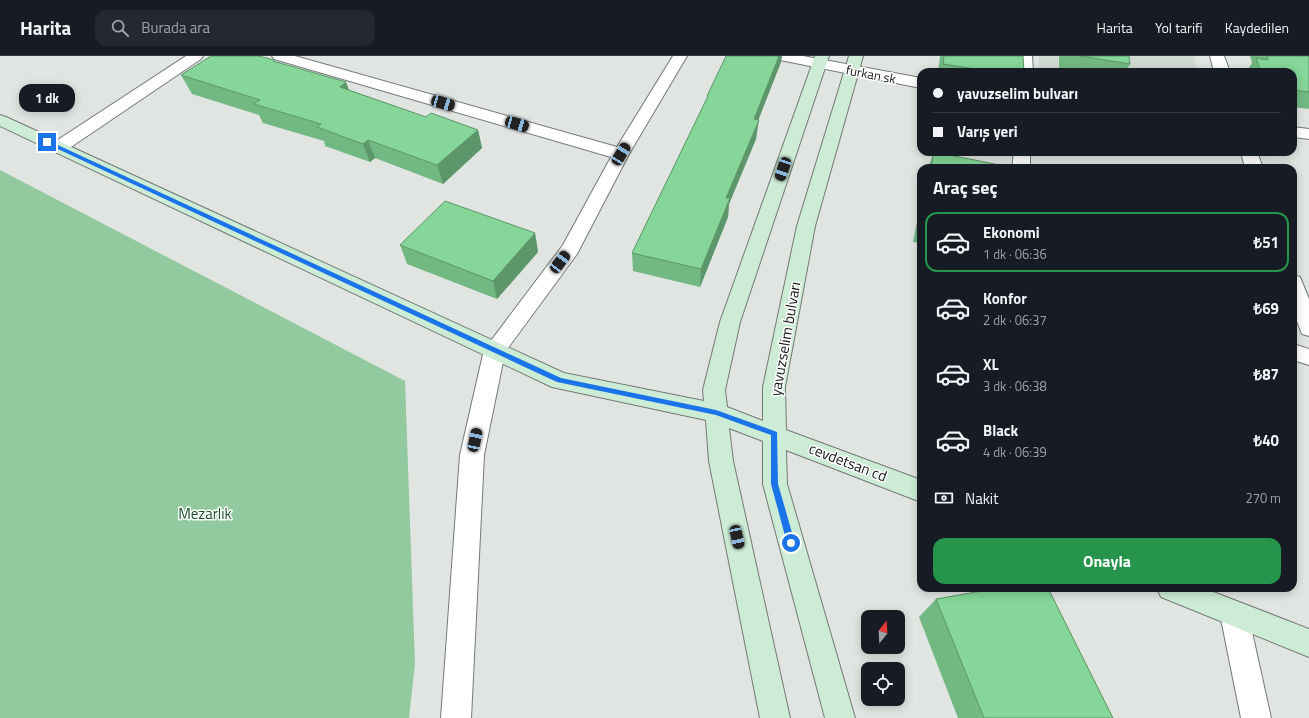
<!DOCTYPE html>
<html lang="tr">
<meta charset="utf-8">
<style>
:root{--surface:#171b24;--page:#242831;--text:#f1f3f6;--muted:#9ea1a6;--line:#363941;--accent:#27944c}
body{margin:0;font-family:"Titillium Web",sans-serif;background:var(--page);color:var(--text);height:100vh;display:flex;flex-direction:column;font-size:15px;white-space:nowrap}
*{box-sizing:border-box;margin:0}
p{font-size:13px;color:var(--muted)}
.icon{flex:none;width:22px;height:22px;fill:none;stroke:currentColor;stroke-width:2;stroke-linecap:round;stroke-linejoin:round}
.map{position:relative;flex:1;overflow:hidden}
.panel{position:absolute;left:917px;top:108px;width:380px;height:428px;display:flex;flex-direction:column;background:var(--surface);border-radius:12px;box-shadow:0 2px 10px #0003}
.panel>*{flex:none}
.top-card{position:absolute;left:917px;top:12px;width:380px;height:88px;border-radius:12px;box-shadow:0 2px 10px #0003;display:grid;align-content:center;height:88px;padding:0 16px;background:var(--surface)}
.needle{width:26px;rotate:18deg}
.fabs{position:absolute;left:861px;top:554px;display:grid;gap:8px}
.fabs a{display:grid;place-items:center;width:44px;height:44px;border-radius:8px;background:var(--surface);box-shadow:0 2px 10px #0003;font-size:20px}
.end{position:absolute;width:18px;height:18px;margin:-9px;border:5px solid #1a73e8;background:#fff;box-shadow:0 0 0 2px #fff}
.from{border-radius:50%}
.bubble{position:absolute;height:28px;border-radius:12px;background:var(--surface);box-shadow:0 2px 10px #0003;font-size:13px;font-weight:700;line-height:28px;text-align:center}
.car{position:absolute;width:12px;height:24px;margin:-12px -6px;border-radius:5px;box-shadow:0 0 3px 1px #0007;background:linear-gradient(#222 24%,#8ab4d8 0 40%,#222 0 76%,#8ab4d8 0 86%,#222 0)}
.top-card b{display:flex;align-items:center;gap:14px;height:38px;font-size:15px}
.top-card b+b{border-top:1px solid var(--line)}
.top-card i{width:10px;height:10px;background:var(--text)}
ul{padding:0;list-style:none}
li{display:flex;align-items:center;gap:12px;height:60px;margin:0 8px 6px;padding:0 8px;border:2px solid transparent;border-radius:12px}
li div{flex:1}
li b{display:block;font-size:15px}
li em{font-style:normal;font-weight:700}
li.selected{border-color:var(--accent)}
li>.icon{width:36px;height:36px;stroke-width:1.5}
h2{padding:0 16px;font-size:18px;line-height:48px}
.pay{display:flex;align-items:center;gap:10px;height:44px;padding:0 16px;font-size:15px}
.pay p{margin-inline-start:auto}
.cta{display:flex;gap:8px;margin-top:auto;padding:8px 16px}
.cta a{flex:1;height:46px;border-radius:12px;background:var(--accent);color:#fff;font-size:16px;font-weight:700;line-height:46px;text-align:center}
header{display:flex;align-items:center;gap:24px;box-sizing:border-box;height:56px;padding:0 20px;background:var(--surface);border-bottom:1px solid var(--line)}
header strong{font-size:19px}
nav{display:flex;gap:22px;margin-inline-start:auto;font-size:14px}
.search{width:280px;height:36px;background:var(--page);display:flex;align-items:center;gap:10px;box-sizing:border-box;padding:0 14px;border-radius:12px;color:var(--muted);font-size:15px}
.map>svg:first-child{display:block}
.built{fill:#d0dbd2}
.green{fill:#93c99e}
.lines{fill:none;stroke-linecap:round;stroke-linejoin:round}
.street-casing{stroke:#757976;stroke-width:2}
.secondary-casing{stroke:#757976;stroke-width:2}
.street{fill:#fff;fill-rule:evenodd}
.secondary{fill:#ccecd5;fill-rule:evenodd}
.wall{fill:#72b883}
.shaded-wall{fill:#5d966a}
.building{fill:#85d698;stroke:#5d966a}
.route{fill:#1a73e8}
.labels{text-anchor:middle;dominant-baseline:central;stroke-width:3;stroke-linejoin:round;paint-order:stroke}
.far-street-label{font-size:13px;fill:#151716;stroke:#fff}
.street-label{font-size:15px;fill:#151716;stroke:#fff}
.park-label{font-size:15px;fill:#165029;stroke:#fff}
</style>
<header>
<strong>Harita</strong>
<div class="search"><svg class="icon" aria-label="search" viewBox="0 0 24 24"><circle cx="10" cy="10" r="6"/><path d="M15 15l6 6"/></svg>Burada ara</div>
<nav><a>Harita</a><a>Yol tarifi</a><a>Kaydedilen</a></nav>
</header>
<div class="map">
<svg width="1309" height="662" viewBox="0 0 1309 662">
<rect width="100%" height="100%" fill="#e1e5e2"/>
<path class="built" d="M1039,0H1194L1198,16H1038Z"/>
<path class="green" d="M0,114L405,325L415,608L409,662H0Z"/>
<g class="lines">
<g class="street-casing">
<path id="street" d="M186,0H203L201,3L65,95L59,96L53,95L51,91L53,87Z
M272,0H295L617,91L673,0H687L629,98L577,198L505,296L484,399L471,662H441L460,399L484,294L563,189L611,101L274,3Z
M773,0H803L921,22V32L780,4L775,3Z
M1018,0H1032L1033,16H1017Z
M1210,0H1224L1230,16H1214Z
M1293,71L1309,73V83L1293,81Z
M1014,96H1030V112H1012Z
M1241,96H1257L1263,112H1245Z
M1293,219L1300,221L1309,243V280L1302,278L1293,255Z
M1293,288L1309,293V309L1293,304Z
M1234,545L1244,548L1248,558L1271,662H1241L1220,558L1224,548Z"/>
</g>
<g class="secondary-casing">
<path id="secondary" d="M815,0H829L740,266L725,334L727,351L763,365V331L797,170L849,0H863L815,170L785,331L786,374L921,424V446L786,394L787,428L855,662H825L763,428V385L729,372L733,405L790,662H760L709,405L706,364L552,331L0,70V59L6,61L564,317L704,345L703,334L720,266Z
M1157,532H1203L1309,573V601L1161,541Z"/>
</g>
<use href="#street" class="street"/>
<use href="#secondary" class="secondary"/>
</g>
<path class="wall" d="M940,0H1023L1024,16H938Z
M1059,0H1129L1130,8L1125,16H1059Z
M1250,0H1309V53L1293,51V16H1246L1252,7Z
M274,4L275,6L349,34L426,61L478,74L482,92L443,128L375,102L370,106L325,90L324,85L263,67L259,59L192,38L181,19Z
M781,6L758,64L756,83L729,148L728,161L700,231L633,215L632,197L706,45L707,40Z
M934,96L1010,112H928Z
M921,145V187L913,186Z
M535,177L538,196L497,243L407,208L400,189Z
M936,543L1113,662H958L919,561Z"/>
<path class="shaded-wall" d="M779,0H782L781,6L752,80L759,64L756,83L729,148L728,161L700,231L701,213L754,63Z
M346,26L353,44L340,31Z
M478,74L482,92L443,128L437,109Z
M368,84L375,102L370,106L363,88Z
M535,177L538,196L497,243L493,225Z"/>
<path class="building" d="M211,0H259L274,4L273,5L346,26L340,31L426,61L431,57L478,74L437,109L368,84L363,88L317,71L321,68L254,48L260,44L181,19Z
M726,0H779L754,63L759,64L726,142H730L701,213L632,197L708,40H707Z
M944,0H1023L1024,16H994L943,8Z
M1080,0H1129L1130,8Z
M1267,0H1309V36L1293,34V16H1261L1256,2L1268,4Z
M934,96L1010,111V112H931Z
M445,145L535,177L493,225L400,189Z
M999,532H1048L1113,662H984L936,543Z"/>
<path class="route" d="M45,85H49L561,322L716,354L777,376L778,428L795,487L794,489L791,490L787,487L771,428V379L716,359L557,326L45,87Z"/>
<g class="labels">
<g class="far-street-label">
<text transform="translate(871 18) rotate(11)">furkan sk</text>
</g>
<g class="street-label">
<text transform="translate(785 283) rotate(-80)">yavuzselim bulvarı</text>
<text transform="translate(848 406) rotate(21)">cevdetsan cd</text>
</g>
<g class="park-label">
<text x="205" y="457">Mezarlık</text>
</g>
</g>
</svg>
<div class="fabs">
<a><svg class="needle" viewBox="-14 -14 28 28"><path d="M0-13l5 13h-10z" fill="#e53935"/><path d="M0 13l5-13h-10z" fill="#9ea1a6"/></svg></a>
<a><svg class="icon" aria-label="locate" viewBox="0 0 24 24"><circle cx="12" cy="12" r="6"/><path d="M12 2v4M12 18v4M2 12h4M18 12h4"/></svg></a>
</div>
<i class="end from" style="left:791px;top:487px"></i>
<i class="end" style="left:47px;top:86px"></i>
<div class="bubble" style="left:19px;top:28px;width:56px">1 dk</div>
<i class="car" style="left:443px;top:47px;rotate:106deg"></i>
<i class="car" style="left:517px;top:68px;rotate:106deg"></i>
<i class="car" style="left:621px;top:98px;rotate:31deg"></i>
<i class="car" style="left:783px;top:113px;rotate:199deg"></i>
<i class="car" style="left:560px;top:206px;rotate:37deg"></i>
<i class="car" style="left:475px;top:384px;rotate:12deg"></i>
<i class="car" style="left:737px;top:481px;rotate:168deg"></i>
<div class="top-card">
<b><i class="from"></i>yavuzselim bulvarı</b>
<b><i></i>Varış yeri</b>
</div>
<section class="panel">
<h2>Araç seç</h2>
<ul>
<li class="selected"><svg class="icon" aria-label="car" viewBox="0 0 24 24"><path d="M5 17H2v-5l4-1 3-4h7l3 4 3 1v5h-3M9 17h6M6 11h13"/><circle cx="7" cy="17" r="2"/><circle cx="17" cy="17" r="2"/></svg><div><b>Ekonomi</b><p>1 dk · 06:36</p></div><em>₺51</em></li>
<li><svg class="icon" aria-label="car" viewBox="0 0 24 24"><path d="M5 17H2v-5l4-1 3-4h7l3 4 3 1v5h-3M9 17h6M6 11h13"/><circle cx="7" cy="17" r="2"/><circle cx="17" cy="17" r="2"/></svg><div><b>Konfor</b><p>2 dk · 06:37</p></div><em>₺69</em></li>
<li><svg class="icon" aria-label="car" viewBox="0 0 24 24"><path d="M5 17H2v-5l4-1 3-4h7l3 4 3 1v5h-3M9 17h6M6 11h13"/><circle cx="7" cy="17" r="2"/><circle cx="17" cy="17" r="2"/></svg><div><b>XL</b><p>3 dk · 06:38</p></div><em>₺87</em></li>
<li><svg class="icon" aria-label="car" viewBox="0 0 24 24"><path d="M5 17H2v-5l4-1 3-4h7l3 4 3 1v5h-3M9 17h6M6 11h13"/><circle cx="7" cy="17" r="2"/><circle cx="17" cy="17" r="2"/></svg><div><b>Black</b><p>4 dk · 06:39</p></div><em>₺40</em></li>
</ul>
<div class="pay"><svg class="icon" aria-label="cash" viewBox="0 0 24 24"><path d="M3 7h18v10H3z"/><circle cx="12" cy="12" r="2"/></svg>Nakit<p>270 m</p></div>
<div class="cta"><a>Onayla</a></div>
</section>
</div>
